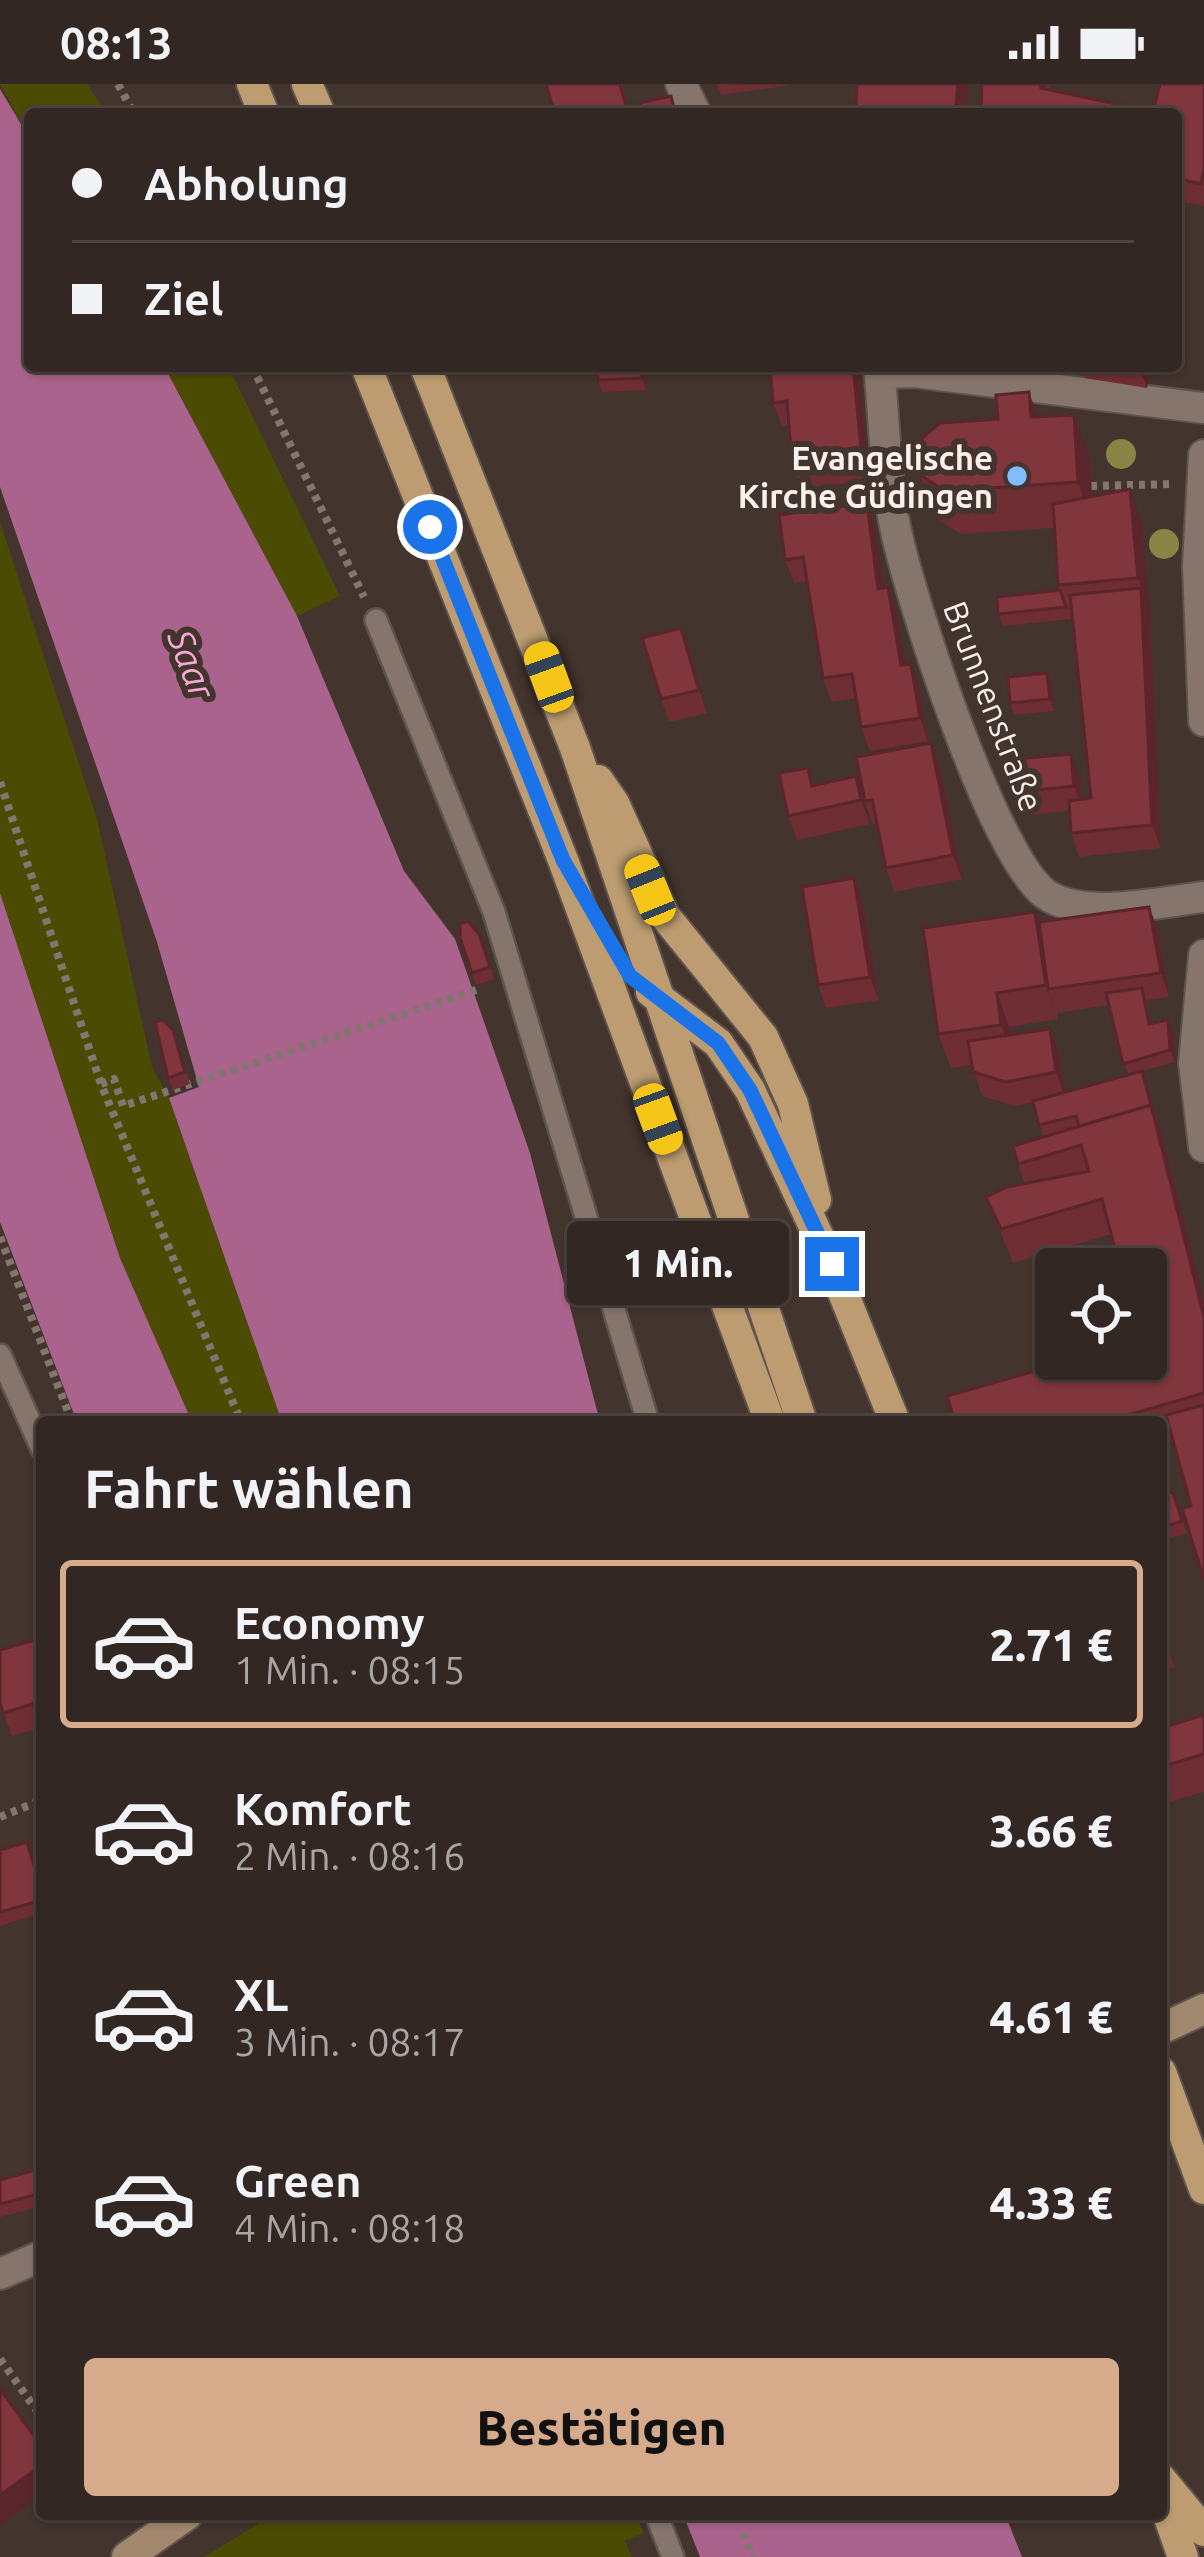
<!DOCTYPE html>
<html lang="de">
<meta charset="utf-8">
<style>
:root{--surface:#322722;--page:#3a2f2a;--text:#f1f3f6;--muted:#a8a5a5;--line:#4d4440;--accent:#d6ab8b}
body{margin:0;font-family:Ubuntu,sans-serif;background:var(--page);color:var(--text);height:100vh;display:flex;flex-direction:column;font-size:45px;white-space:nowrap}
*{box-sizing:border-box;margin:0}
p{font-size:39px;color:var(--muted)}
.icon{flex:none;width:66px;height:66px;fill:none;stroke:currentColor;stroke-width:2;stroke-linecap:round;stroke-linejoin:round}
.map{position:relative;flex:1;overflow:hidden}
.sheet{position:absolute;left:36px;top:1332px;width:1131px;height:1104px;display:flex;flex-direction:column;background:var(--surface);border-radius:12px;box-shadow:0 3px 9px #0004,0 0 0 3px var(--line)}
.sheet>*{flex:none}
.banner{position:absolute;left:24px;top:24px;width:1158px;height:264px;border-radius:12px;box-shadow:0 3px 9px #0004,0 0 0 3px var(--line);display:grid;align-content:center;height:264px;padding:0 48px;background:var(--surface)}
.controls{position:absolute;left:1035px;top:1164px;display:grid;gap:24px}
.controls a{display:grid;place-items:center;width:132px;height:132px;border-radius:12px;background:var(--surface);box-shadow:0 3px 9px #0004,0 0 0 3px var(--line);font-size:60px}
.end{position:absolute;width:54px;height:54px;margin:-27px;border:15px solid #1a73e8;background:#fff;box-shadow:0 0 0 6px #fff}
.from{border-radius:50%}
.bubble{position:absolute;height:84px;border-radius:12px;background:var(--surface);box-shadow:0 3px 9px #0004,0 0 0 3px var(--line);font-size:39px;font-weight:800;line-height:84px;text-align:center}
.car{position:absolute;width:36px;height:72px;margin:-36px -18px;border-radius:15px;box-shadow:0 0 9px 3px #0007;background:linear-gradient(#f5c518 24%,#345 0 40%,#f5c518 0 76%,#345 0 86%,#f5c518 0)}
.banner b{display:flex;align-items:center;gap:42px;height:114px;font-size:45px}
.banner b+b{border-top:3px solid var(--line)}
.banner i{width:30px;height:30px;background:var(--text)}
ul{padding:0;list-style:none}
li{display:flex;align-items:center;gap:36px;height:168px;margin:0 24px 18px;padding:0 24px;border:6px solid transparent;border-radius:12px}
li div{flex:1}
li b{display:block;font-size:45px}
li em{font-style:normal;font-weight:800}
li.active{border-color:var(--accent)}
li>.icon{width:108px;height:108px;stroke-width:1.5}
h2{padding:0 48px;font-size:54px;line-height:144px}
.action{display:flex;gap:24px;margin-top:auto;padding:24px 48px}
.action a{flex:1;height:138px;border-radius:12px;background:var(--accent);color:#111;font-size:48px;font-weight:800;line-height:138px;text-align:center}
.status{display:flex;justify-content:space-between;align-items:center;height:84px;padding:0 60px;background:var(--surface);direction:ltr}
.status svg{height:33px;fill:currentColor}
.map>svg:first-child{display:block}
.green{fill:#4b4b03}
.water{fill:#aa638c}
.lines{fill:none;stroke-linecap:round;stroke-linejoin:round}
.river{stroke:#aa638c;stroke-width:69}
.service-casing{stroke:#5f534d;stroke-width:26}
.minor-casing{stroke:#5f534d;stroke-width:34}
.secondary-casing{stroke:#5f534d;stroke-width:34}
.primary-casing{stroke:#5f534d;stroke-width:34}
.path{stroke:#83756f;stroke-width:8;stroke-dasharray:6 6;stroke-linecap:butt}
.service{stroke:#86756d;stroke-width:21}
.minor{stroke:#86756d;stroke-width:30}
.secondary{stroke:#a1886e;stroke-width:30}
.primary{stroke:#bc9c70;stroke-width:30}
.tree{fill:#8a8545}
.wall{fill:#6f2e34;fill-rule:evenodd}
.shaded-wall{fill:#5a252b}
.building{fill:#81353d;stroke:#5a252b;stroke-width:3}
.route{stroke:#1a73e8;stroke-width:15}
.poi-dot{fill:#83bcfb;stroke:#43342d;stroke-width:4.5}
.labels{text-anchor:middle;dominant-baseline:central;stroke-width:12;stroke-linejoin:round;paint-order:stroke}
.poi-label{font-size:33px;font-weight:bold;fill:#faf0ec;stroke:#43342d;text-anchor:end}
.street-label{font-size:33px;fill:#faf0ec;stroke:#43342d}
.water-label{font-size:36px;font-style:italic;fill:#f7a8d4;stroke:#43342d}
</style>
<div class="status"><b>08:13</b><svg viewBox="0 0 49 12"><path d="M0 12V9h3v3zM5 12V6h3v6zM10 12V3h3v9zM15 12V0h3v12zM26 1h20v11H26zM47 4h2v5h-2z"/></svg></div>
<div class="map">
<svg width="1204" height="2473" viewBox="0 0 1204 2473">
<rect width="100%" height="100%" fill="#43342d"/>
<path class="green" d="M0,0H87L107,30H30V55Z
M164,282H228L340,512L297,532Z
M0,438L97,735L152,983L169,1014L282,1338H192L120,1174L0,809Z
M274,2430H635L644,2449L625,2457L632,2473H204Z"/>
<path class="water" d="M0,5L30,55V282H164L297,532L404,787L455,855L530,1069L600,1338H282L169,1014L199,1003L157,858L0,403Z
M0,809L120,1174L192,1338H77L0,1138Z
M683,2430H1005L1022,2473H700Z"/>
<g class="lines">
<path class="river" d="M276,798L348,1015"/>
<g class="service-casing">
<path id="service" d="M376,536L494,828L648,1338
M0,1271L42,1365
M656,2430L673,2473"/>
</g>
<g class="minor-casing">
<path id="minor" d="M681,0L696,30
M879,282C884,333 885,386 894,437C906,503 996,785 1050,813C1090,835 1161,818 1204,813
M880,289L914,288L1204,324
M1204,371L1198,482L1204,637
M1204,871L1194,979L1204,1063
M0,2190L42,2172"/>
</g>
<g class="secondary-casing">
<path id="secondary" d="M1161,1945L1204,1925
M127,2473L188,2430"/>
</g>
<g class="primary-casing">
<path id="primary" d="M252,0L264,30
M307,0L320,30
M366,282L563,776L770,1338
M425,282L575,664L802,1338
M598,696L614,719L665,832L763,953L793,1020L816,1116
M651,908L718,959L750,1006L832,1181L895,1338
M1161,1988L1204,2105
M1161,2395L1204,2447
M1161,2411L1183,2473"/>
</g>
<path class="path" d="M118,0L134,30
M252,282L364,513
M1091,402L1173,400
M0,698L101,1000L241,1338
M101,1000L114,995L123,1022L479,905
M0,1153L72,1338
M0,1733L42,1716
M0,2275L42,2334
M743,2449L753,2473"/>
<use href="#service" class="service"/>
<use href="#minor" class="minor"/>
<use href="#secondary" class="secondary"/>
<use href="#primary" class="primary"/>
</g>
<g class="tree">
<circle cx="1121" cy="370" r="15"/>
<circle cx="1164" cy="460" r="15"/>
</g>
<path class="wall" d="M546,0H622L630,30H555Z
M717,0L791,1L721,11Z
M1051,0L1050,6L1153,28L1204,0V122L1176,116V30H981Z
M597,282H717L718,284L645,287L646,306L602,308L598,296Z
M770,282H857L859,289L870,397L801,404L792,380L789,341L782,342L773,319Z
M981,282H1063L1062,290Z
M1081,282H1151L1147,304L1085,294Z
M1038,333L1090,374L1092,412L1142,439L1150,528L1161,764L1079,773L1071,749L1070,727L1027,731L1019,708L1080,694L1082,715L1091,714L1072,535L1003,542L998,530L1060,506L1058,501L1055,444L961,450L935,434L920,391Z
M867,419L875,443L883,504L896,526L905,581L919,603L928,657L870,667L861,643L856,614L832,618L823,594L807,497L794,499L785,476Z
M689,567L707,629L669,638L661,615Z
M1047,589L1052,601L1054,627L1014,631L1010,619Z
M931,659L940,682L962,795L894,808L886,784L877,740L873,741L866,720L870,740L797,756L788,732L808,684L814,701L864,714Z
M854,794L863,817L879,916L826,924L818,901Z
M1149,823L1158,846L1169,913L1146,916L1151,940L1173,948L1175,978L1142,987L1163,1055L1204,1218V1496L1191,1422L1173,1356L1161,1359V1338H955L1146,1275L1111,1150L1013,1179L986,1113L1025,1100L1018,1080L1043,1053L1033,1018L1015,1022L982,1012L972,981L951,984L938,950L1035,828L1039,838ZM1109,921L1128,991L1064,1008L1059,969L1050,945L1010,951L1009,943L1058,935L1057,929Z
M479,850L494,895L476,901L460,854Z
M173,946L190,1000L173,1006L168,994Z
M1173,1408L1187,1449L1161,1457V1412Z
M1161,1548L1167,1559L1174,1583L1161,1586Z
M42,1554V1643L12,1652L0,1619Z
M1204,1631V1708L1161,1720V1644Z
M0,1766L42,1804V1829L0,1842Z
M42,2084V2122L0,2133V2096Z"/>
<path class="shaded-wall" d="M958,0H966L968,4L966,30H955Z
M641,282H643L645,287L646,306L642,294Z
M853,282H857L859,289L870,397L862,374Z
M1139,282H1151L1147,304Z
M1029,308L1045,352L1031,333Z
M1074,331L1090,374L1093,441L1078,398Z
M1130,405L1142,439L1150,528L1138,494Z
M867,419L875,443L887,528L878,505Z
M888,503L896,526L910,605L901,581Z
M1141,504L1150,528L1161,764L1152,741Z
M681,544L689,567L707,629L699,606Z
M911,580L919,603L928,657L920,634Z
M1047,589L1052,601L1054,627L1050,615Z
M931,659L940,682L962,795L953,771Z
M1071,670L1080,694L1083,726L1074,702Z
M856,692L865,716L870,740L861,716Z
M854,794L863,817L879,916L870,893Z
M1149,823L1158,846L1169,913L1161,889Z
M1035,828L1047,862L1048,905L1058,935L1046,901Z
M997,909L1009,943L1014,975L1001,941Z
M1168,936L1173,948L1175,978L1170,966Z
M1050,945L1059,969L1065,1012L1056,988Z
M1142,987L1163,1055L1204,1218V1233Z
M42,2381V2410L0,2441V2411Z"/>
<path class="building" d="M546,0H620L626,22L597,30H555Z
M857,0H958L955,30H868V25H856Z
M982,0H1041V4L1153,28L1160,0H1204V85L1201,100L1176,94V30H981Z
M671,12L675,28L642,30L640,19Z
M597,282H641L642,294L598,296Z
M770,282H853L862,374L792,380L787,317L773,319Z
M1029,308L1031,333L1074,331L1078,398L945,407L920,391L916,359L940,339L998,335L996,311Z
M1130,405L1138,494L1058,501L1053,420Z
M867,419L878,505L888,503L901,581L911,580L920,634L861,643L852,590L823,594L803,473L785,476L779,431Z
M1141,504L1152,741L1071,749L1069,717L1091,714L1070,511Z
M1060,506L1066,523L998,530L997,513Z
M681,544L699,606L661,615L642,554Z
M1047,589L1050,615L1010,619L1008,593Z
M931,659L953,771L886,784L872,716L865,717L856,673Z
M1071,670L1074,702L1019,708L1016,675Z
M808,684L812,702L856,692L861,716L788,732L779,689Z
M854,794L870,893L818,901L802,803Z
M1149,823L1161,889L1048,905L1039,838Z
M1035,828L1046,901L997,909L1001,941L938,950L923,844Z
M468,837L479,850L490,883L472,889L460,854V840Z
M1142,904L1149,940L1168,936L1170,966L1123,980L1106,909Z
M163,936L173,946L185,988L168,994L155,938Z
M1050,945L1056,988L1006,998L973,988L968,957Z
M1142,987L1154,1032L1151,1021L1079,1042L1076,1032L1039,1041L1033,1017Z
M1151,1021L1204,1233V1309L1104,1338H955L947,1312L1078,1275H1146V1185H1120L1102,1115L1001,1145L986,1113L1007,1103L1089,1087L1081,1061L1018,1080L1013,1062Z
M1204,1321V1496L1182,1424L1191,1422L1166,1331Z
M1173,1408L1182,1437L1161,1444V1412Z
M1163,1547L1169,1571L1161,1573V1548Z
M42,1554V1617L3,1629L0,1619V1566Z
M1204,1631V1670L1161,1683V1644Z
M27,1758L42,1807V1816L0,1828V1766Z
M42,2084V2109L0,2120V2096Z
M0,2305L42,2363V2381L0,2411Z"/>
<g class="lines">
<path class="route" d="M430,443L563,776L630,892L718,959L750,1006L832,1180"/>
</g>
<circle class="poi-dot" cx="1017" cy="392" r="12"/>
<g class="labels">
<g class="poi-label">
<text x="993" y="373">Evangelische<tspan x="993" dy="38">Kirche Güdingen</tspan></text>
</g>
<g class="street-label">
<text transform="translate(994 622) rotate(69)">Brunnenstraße</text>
</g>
<g class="water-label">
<text transform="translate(192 580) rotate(69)">Saar</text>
</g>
</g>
</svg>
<div class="controls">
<a><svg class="icon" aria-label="locate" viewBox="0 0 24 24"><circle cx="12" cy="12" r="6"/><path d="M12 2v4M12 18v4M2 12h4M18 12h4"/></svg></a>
</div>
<i class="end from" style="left:430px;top:443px"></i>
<i class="end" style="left:832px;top:1180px"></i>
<div class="bubble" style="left:567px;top:1137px;width:222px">1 Min.</div>
<i class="car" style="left:549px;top:593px;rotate:340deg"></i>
<i class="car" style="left:650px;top:806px;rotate:338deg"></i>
<i class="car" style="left:658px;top:1035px;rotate:160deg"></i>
<div class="banner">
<b><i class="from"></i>Abholung</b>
<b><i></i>Ziel</b>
</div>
<section class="sheet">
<h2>Fahrt wählen</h2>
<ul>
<li class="active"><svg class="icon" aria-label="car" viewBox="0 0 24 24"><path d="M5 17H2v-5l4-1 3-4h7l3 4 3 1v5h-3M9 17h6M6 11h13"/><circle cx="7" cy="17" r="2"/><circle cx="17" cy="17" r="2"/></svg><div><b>Economy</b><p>1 Min. · 08:15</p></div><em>2.71 €</em></li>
<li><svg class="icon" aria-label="car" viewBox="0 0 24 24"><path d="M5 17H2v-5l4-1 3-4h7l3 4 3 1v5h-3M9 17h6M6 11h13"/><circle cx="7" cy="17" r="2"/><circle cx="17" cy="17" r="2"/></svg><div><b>Komfort</b><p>2 Min. · 08:16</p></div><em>3.66 €</em></li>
<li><svg class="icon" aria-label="car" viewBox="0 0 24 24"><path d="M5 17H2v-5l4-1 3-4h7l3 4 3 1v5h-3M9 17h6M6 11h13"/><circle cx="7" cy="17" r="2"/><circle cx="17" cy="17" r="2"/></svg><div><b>XL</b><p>3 Min. · 08:17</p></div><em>4.61 €</em></li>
<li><svg class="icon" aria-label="car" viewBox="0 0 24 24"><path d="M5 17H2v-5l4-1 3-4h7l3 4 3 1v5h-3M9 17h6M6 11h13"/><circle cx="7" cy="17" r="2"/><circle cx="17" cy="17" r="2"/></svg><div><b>Green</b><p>4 Min. · 08:18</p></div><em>4.33 €</em></li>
</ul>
<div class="action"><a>Bestätigen</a></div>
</section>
</div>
